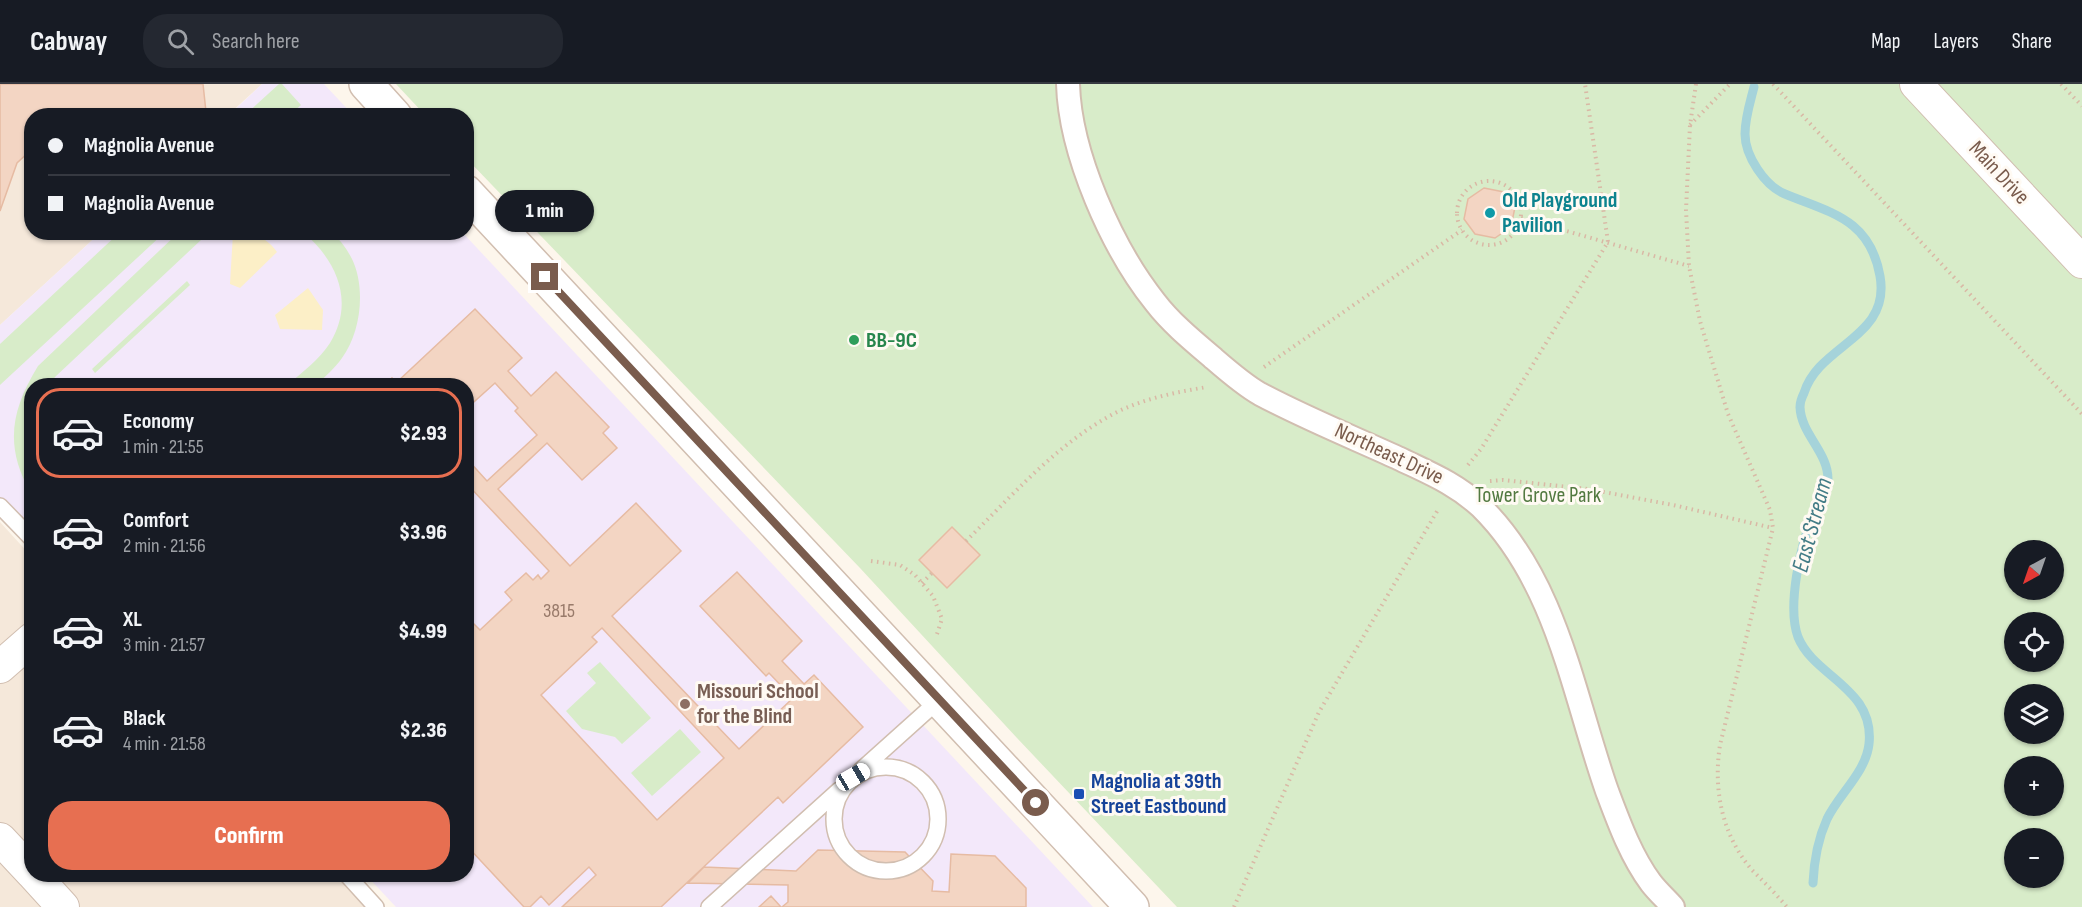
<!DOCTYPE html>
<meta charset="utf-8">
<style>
:root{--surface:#171b24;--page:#242831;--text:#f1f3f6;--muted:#9ea1a6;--line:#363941;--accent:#e76f51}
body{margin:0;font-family:"Sofia Sans Condensed",sans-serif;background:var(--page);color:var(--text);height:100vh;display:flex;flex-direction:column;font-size:22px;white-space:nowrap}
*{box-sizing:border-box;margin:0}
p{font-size:20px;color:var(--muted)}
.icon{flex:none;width:33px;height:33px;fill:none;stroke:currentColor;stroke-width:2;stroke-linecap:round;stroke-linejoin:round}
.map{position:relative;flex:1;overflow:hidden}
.side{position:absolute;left:24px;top:294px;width:450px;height:504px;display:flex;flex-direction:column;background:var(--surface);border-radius:24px;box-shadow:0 2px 4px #0004}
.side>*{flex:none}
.guide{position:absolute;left:24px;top:24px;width:450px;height:132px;border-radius:24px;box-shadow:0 2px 4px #0004;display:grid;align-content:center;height:132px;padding:0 24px;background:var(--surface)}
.needle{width:39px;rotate:220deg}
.fabs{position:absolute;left:2004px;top:456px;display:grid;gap:12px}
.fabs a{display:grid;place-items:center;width:60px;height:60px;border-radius:50%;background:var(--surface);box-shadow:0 2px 4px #0004;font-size:30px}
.end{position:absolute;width:27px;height:27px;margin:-14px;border:8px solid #7a5c4d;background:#fff;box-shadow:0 0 0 3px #fff}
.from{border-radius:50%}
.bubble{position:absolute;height:42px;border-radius:21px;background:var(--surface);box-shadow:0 2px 4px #0004;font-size:20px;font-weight:800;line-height:42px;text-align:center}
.car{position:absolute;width:18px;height:36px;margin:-18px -9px;border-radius:8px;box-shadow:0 0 4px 2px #0007;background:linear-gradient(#fff 24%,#345 0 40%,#fff 0 76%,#345 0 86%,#fff 0)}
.guide b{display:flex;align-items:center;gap:21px;height:57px;font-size:22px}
.guide b+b{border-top:2px solid var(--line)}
.guide i{width:15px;height:15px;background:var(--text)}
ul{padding:10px 0 0;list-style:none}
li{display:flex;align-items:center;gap:18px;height:90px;margin:0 12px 9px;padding:0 12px;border:3px solid transparent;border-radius:24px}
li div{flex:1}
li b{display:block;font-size:22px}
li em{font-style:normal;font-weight:800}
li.active{border-color:var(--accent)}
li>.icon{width:54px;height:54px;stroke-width:1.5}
.primary-button{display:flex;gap:12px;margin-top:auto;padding:12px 24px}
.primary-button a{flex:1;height:69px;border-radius:24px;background:var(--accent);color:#fff;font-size:24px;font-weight:800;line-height:69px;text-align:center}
header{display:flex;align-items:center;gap:36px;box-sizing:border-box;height:84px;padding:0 30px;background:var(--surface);border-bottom:2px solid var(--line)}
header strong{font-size:28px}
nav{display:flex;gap:33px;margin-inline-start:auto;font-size:21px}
.search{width:420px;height:54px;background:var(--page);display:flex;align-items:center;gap:15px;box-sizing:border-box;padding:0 21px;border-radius:24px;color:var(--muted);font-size:22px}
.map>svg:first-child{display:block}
.residential{fill:#f5e8da}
.education{fill:#f3e8fa}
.green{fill:#d8ecc9;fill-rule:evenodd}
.sand{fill:#fcefc7}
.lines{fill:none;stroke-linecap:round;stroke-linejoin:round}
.stream{stroke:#a5d3da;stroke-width:9}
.building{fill:#f3d5c3;stroke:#e6bba3;stroke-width:1.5;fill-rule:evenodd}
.service-casing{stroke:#d1beb0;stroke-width:18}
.pedestrian-casing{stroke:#d1beb0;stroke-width:26}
.minor-casing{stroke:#d1beb0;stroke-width:34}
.tertiary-casing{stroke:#d1beb0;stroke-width:36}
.path{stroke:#d9b8a5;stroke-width:4;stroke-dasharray:1.5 4.5;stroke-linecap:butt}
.service{stroke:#fff;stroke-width:15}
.pedestrian{stroke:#fff;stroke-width:22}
.minor{stroke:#fff;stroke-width:32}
.tertiary{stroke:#fff;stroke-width:33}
.route{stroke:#7a5c4d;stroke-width:8}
.culture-dot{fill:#0f9aa8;stroke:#fffaf3;stroke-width:2}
.leisure-dot{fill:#2e9e5b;stroke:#fffaf3;stroke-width:2}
.education-dot{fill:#8d6e63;stroke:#fffaf3;stroke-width:2}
.transit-dot{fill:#1a4fb4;stroke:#fffaf3;stroke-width:2}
.labels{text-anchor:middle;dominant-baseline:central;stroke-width:6;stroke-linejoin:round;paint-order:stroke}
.number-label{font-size:20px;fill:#987a6a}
.street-label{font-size:22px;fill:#7a5c4d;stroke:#fffaf3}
.culture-label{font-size:22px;font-weight:bold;fill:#0d838f;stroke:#fffaf3;text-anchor:start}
.leisure-label{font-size:22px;font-weight:bold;fill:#27864d;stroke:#fffaf3;text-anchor:start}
.park-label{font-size:22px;fill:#537a41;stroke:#fffaf3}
.education-label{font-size:22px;font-weight:bold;fill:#785e54;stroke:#fffaf3;text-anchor:start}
.transit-label{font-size:22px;font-weight:bold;fill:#164399;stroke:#fffaf3;text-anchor:start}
.water-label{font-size:24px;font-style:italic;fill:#437c86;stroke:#fffaf3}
</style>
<header>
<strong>Cabway</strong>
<div class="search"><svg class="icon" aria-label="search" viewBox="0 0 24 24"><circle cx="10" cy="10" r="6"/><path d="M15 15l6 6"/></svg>Search here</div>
<nav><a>Map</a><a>Layers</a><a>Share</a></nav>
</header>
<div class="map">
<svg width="2082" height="823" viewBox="0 0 2082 823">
<rect width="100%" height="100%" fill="#fdf6ec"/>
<path class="residential" d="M0,0H262L228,31L32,32V148L100,149L0,241Z
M0,438L31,472L32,790L336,791L367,823H0Z"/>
<path class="education" d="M262,0H324L353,31L228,32Z
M100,149H463L1093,823H396L366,791L466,790V302H32L31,449L0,414V241Z"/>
<path class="green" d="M279,0H282L301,21L290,31H245Z
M396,0H2082V823H1177L1017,654L860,484L467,75L466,32L425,31ZM2014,466H2054V506H2014ZM2014,538H2054V578H2014ZM2014,610H2054V650H2014ZM2014,682H2054V722H2014ZM2014,754H2054V794H2014Z
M120,148L164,149L0,301V260Z
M179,148L211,149L201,156L55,293L49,301L32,302L31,409C4,363 11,326 38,282Z
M304,149H333C340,156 347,165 352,175C366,204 361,248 342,274C335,284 325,293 316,301H288C302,288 320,275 330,259C355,218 337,177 304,149Z
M187,197L190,201L95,289L92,285Z
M600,578L651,634L622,660L615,653L582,645L566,627L596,599L587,589Z
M680,645L701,668L652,712L631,689Z"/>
<path class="sand" d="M233,149C251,148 266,152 277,168L240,204L230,200Z
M308,204L323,226L322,246L280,245L275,231Z"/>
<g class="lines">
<path class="stream" d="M1754,3C1750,19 1745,34 1745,50C1745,72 1765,102 1785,110C1831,129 1870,135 1880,192C1891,254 1819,260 1804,309C1802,313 1800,319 1800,323C1801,351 1829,368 1828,397C1827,410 1818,421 1813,432C1800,461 1787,523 1798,553C1814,593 1875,604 1869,660C1866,688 1839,710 1827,735C1818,755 1814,777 1813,799"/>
</g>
<path class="building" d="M0,0H203L206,28L188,32H32V65L17,79L0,127Z
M1484,104L1504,108L1515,123L1511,143L1495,154L1475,150L1464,135L1468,115Z
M475,225L522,274L508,287L531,312L556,288L609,343L603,349L617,364L582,396L547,359L498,405L570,482L636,419L681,467L612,532L739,665L793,614L769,589L766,592L700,522L737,488L802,557L782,577L804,600L814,591L863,643L783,719L778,713L661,823H562L596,791L589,783L549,821L541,812L530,823H524L466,761V532L480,546L512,516L505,508L526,489L533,496L538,491L541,495L549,487L466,399V374L487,397L537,351L515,327L518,324L495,299L466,325V302H383L392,294L397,298ZM602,544L724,674L657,736L541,611L597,558L592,553Z
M952,443L980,471L947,504L919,476Z
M818,766L905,768L933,797L932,807L949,808L951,770L995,772L1026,804V823H782L788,818V801L688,799L704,783L796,787Z
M771,812L781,823H759Z"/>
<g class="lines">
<g class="service-casing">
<path id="service" d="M0,422L32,455
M834 735a52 52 0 1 1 104 0a52 52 0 1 1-104 0Z
M861,686L939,616
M346,790L376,823
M709,823L839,706"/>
</g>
<g class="pedestrian-casing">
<path id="pedestrian" d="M1068,0C1070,70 1112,164 1155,218C1171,239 1193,257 1213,274C1228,287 1244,301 1260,310C1305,334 1352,353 1398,374C1429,389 1455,399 1481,423C1557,498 1573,610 1607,707C1619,739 1631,772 1651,799C1658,808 1666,815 1673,823"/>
</g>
<g class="minor-casing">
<path id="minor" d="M1916,0L2082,178
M0,583L32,555
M0,755L32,789
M33,790L63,823"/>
</g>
<g class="tertiary-casing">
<path id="tertiary" d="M366,0L395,32
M466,108L1132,823"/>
</g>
<path class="path" d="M1696,0L1690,41L1686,126L1689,182L1700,237L1728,330L1770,426L1773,444L1720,661C1713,706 1722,751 1752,786C1764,798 1776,810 1787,823
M1773,0L2082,330
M2061,0L2082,22
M1690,41L1730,0
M1457 129a32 32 0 1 1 64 0a32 32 0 1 1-64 0Z
M1521,134L1689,182
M1264,283L1462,146
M1468,381L1481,365L1608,158L1585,0
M1490,397L1503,396L1588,405L1673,421L1773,444
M966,457C1013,411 1059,357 1119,327C1147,314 1177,308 1207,303
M871,477L900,481L915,491L933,512L942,535L937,550
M922,499L932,489
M1234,823L1319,628L1439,424"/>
<use href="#service" class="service"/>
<use href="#pedestrian" class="pedestrian"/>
<use href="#minor" class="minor"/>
<use href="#tertiary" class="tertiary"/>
</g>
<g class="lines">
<path class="route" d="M545,193L1036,719"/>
</g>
<circle class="culture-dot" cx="1490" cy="129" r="6"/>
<circle class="leisure-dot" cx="854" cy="256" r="6"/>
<circle class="education-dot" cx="685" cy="620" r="6"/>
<rect class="transit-dot" x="1073" y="704" width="12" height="12" rx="3"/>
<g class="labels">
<g class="number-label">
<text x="559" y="527">3815</text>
</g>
<g class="street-label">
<text transform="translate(1999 89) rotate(47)">Main Drive</text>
<text transform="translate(1389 370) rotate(25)">Northeast Drive</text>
</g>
<g class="culture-label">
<text x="1502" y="116">Old Playground<tspan x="1502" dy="25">Pavilion</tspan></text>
</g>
<g class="leisure-label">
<text x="866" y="256">BB-9C</text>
</g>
<g class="park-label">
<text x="1538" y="411">Tower Grove Park</text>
</g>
<g class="education-label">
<text x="697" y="607">Missouri School<tspan x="697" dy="25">for the Blind</tspan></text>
</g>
<g class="transit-label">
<text x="1091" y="697">Magnolia at 39th<tspan x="1091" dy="25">Street Eastbound</tspan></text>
</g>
<g class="water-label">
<text transform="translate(1812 441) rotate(-75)">East Stream</text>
</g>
</g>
</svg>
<div class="fabs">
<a><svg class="needle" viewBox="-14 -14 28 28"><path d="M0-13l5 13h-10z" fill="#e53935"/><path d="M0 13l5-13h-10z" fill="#9ea1a6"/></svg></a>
<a><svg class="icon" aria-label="locate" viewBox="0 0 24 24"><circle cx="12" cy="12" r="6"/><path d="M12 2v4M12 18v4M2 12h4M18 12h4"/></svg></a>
<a><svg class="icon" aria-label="layers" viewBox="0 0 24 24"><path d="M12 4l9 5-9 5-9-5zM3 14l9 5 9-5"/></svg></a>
<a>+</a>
<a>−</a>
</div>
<i class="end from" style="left:1036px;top:719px"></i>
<i class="end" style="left:545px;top:193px"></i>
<div class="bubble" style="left:495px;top:106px;width:99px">1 min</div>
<i class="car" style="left:853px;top:693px;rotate:60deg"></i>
<div class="guide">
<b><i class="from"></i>Magnolia Avenue</b>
<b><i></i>Magnolia Avenue</b>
</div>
<section class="side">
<ul>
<li class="active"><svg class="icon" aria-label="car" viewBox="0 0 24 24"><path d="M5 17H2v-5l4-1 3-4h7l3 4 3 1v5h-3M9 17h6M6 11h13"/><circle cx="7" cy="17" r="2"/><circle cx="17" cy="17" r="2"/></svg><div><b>Economy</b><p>1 min · 21:55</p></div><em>$2.93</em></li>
<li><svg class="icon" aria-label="car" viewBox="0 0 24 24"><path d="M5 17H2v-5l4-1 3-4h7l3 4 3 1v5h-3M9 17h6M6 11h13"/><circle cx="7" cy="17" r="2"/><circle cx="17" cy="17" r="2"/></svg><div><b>Comfort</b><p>2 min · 21:56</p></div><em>$3.96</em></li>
<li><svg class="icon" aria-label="car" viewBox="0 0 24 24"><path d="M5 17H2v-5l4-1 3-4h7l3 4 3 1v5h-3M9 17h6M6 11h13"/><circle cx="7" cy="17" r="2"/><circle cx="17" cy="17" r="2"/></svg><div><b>XL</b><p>3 min · 21:57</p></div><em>$4.99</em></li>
<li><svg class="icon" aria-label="car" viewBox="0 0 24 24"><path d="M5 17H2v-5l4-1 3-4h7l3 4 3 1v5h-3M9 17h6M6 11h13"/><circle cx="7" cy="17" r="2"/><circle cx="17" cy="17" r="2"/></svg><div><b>Black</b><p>4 min · 21:58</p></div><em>$2.36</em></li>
</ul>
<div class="primary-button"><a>Confirm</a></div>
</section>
</div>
